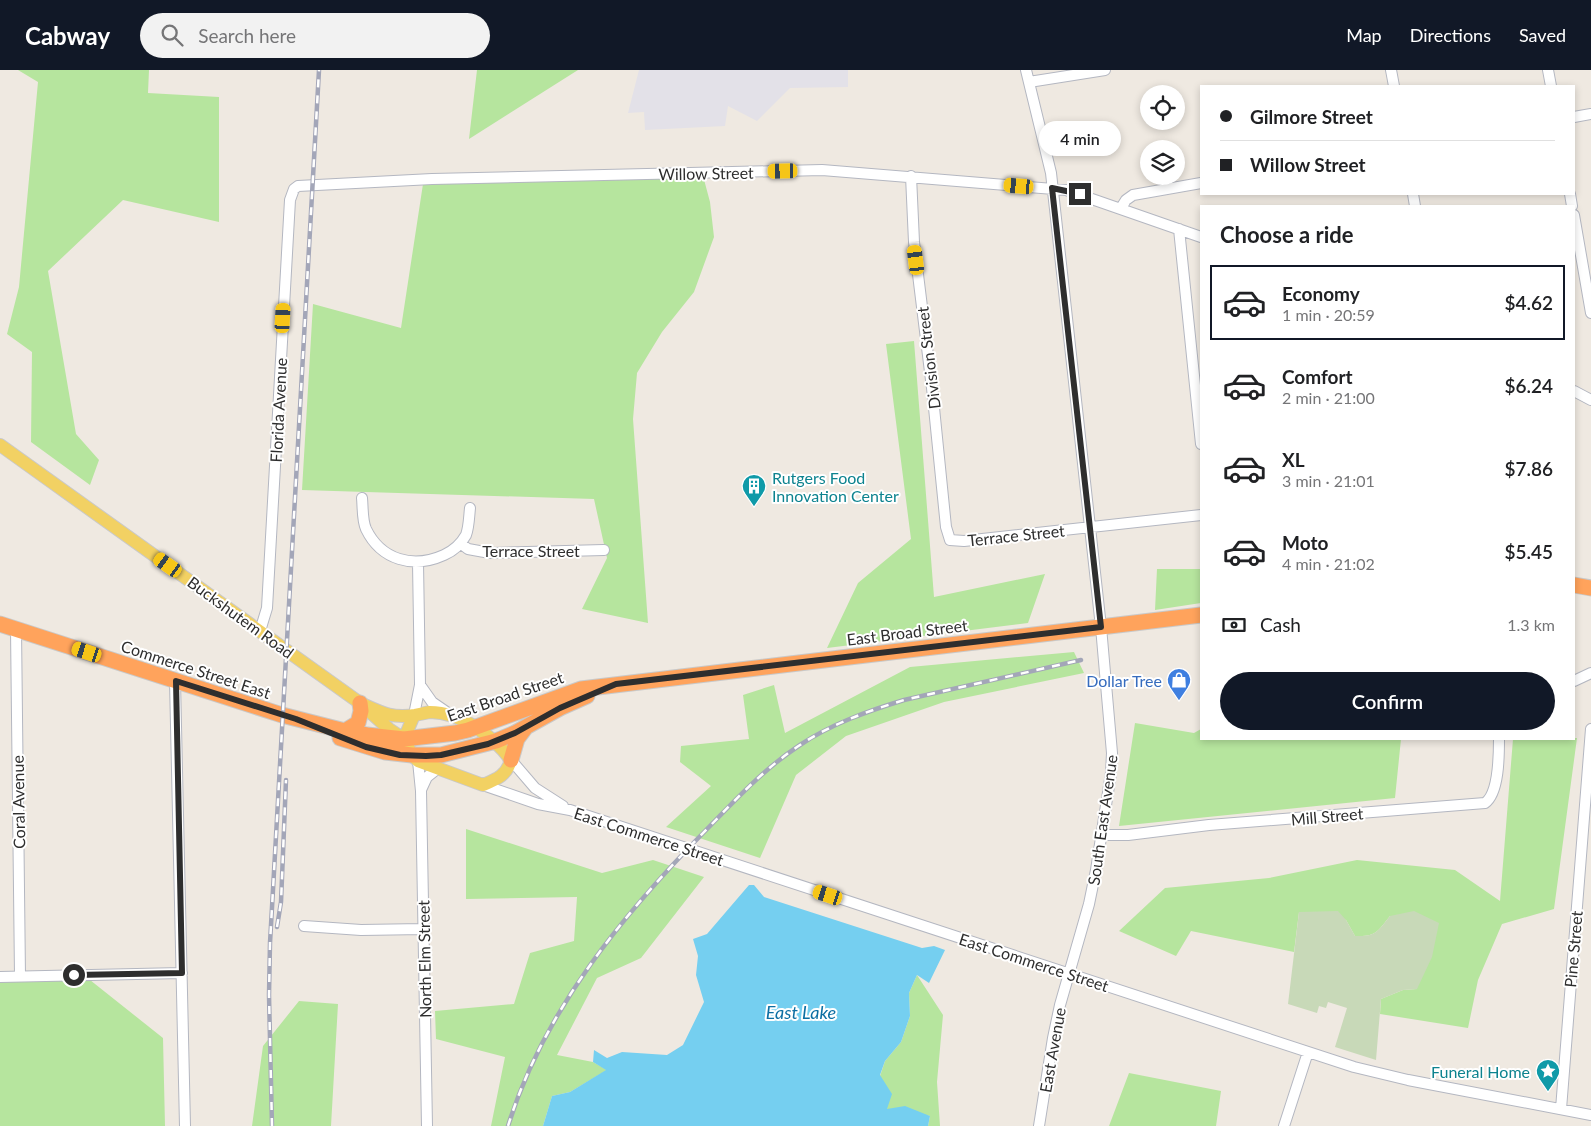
<!DOCTYPE html>
<meta charset="utf-8">
<style>
:root{--surface:#fff;--page:#f2f2f2;--text:#202124;--muted:#757577;--line:#e0e0e0;--accent:#111827}
body{margin:0;font-family:Lato,sans-serif;background:var(--page);color:var(--text);height:100vh;display:flex;flex-direction:column;font-size:19px;white-space:nowrap}
*{box-sizing:border-box;margin:0}
p{font-size:16px;color:var(--muted)}
.icon{flex:none;width:28px;height:28px;fill:none;stroke:currentColor;stroke-width:2;stroke-linecap:round;stroke-linejoin:round}
.map{position:relative;flex:1;overflow:hidden}
.drawer{position:absolute;left:1200px;top:135px;width:375px;height:535px;display:flex;flex-direction:column;background:var(--surface);border-radius:0px;box-shadow:0 2px 8px #0003}
.drawer>*{flex:none}
.guide{position:absolute;left:1200px;top:15px;width:375px;height:110px;border-radius:0px;box-shadow:0 2px 8px #0003;display:grid;align-content:center;height:110px;padding:0 20px;background:var(--surface)}
.tools{position:absolute;left:1140px;top:15px;display:grid;gap:10px}
.tools a{display:grid;place-items:center;width:45px;height:45px;border-radius:50%;background:var(--surface);box-shadow:0 2px 8px #0003;font-size:25px}
.end{position:absolute;width:22px;height:22px;margin:-11px;border:6px solid #2e2e2e;background:#fff;box-shadow:0 0 0 2px #fff}
.from{border-radius:50%}
.bubble{position:absolute;height:35px;border-radius:18px;background:var(--surface);box-shadow:0 2px 8px #0003;font-size:16px;font-weight:600;line-height:35px;text-align:center}
.car{position:absolute;width:15px;height:30px;margin:-15px -8px;border-radius:6px;box-shadow:0 0 4px 1px #0007;background:linear-gradient(#f5c518 24%,#345 0 40%,#f5c518 0 76%,#345 0 86%,#f5c518 0)}
.guide b{display:flex;align-items:center;gap:18px;height:48px;font-size:19px}
.guide b+b{border-top:1px solid var(--line)}
.guide i{width:12px;height:12px;background:var(--text)}
ul{padding:0;list-style:none}
li{display:flex;align-items:center;gap:15px;height:75px;margin:0 10px 8px;padding:0 10px;border:2px solid transparent;border-radius:0px}
li div{flex:1}
li b{display:block;font-size:19px}
li em{font-style:normal;font-weight:600}
li.active{border-color:var(--accent)}
li>.icon{width:45px;height:45px;stroke-width:1.5}
h2{padding:0 20px;font-size:22px;line-height:60px}
.pay{display:flex;align-items:center;gap:12px;height:55px;padding:0 20px;font-size:19px}
.pay p{margin-inline-start:auto}
.action{display:flex;gap:10px;margin-top:auto;padding:10px 20px}
.action a{flex:1;height:58px;border-radius:30px;background:var(--accent);color:#fff;font-size:20px;font-weight:600;line-height:58px;text-align:center}
header{display:flex;align-items:center;gap:30px;box-sizing:border-box;height:70px;padding:0 25px;background:var(--accent);color:#fff}
header strong{font-size:24px}
nav{display:flex;gap:28px;margin-inline-start:auto;font-size:18px}
.search{width:350px;height:45px;background:var(--page);display:flex;align-items:center;gap:12px;box-sizing:border-box;padding:0 18px;border-radius:28px;color:var(--muted);font-size:19px}
.map>svg:first-child{display:block}
.industrial{fill:#e3e1e8}
.green{fill:#b6e59e}
.cemetery{fill:#c8d9b8}
.water{fill:#75cff0}
.lines{fill:none;stroke-linecap:round;stroke-linejoin:round}
.minor-casing{stroke:#b4b7c1;stroke-width:12}
.major-casing{stroke:#c9c9c9;stroke-width:14}
.highway-casing{stroke:#c9c9c9;stroke-width:17}
.minor{stroke:#fff;stroke-width:10}
.major{stroke:#f2d163;stroke-width:12}
.highway{stroke:#ffa35c;stroke-width:15}
.rail-casing{stroke:#a3a6b8;stroke-width:4.5}
.rail{stroke:#fff;stroke-width:2.5;stroke-dasharray:8;stroke-linecap:butt}
.route{stroke:#2e2e2e;stroke-width:6}
.labels{text-anchor:middle;dominant-baseline:central;stroke-width:4;stroke-linejoin:round;paint-order:stroke}
.street-label{font-size:16px;fill:#2e2e2e;stroke:#fff}
.culture-label{font-size:16px;fill:#0d838f;stroke:#fff;text-anchor:start}
.shop-label{font-size:16px;fill:#366cbe;stroke:#fff;text-anchor:end}
.water-label{font-size:18px;font-style:italic;fill:#0d6fa3;stroke:#fff}
</style>
<header>
<strong>Cabway</strong>
<div class="search"><svg class="icon" aria-label="search" viewBox="0 0 24 24"><circle cx="10" cy="10" r="6"/><path d="M15 15l6 6"/></svg>Search here</div>
<nav><a>Map</a><a>Directions</a><a>Saved</a></nav>
</header>
<div class="map">
<svg width="1591" height="1056" viewBox="0 0 1591 1056">
<rect width="100%" height="100%" fill="#efe9e1"/>
<path class="industrial" d="M639,0H848V17L790,18L757,51L728,36L725,56L645,60L644,42L628,43Z"/>
<path class="green" d="M18,0H149L148,23L219,27V152L123,130L48,201L76,364L99,390L90,415L31,372L32,282L7,264L19,217L38,12Z
M477,0H578L469,69Z
M702,102L710,132L714,167L694,222L662,262L637,303L633,349L648,553L582,539L607,488L594,429L302,420L313,234L401,258L423,114Z
M914,271L934,527L1045,504L1028,553L827,578L858,513L911,469L886,274Z
M1157,499H1201V533L1155,540Z
M1074,582L1084,603L944,632L846,666L796,705L760,788L666,757L711,716L680,692L681,676L749,669L743,625L774,615L785,663L910,597Z
M1135,653L1194,663L1201,659V669H1401L1395,728L1119,756Z
M1574,668H1577L1554,839L1502,854L1478,910L1468,958L1380,944L1381,929L1403,920L1417,919L1390,846C1378,861 1376,867 1355,866L1346,850L1299,842L1294,882L1191,861L1176,886L1119,861L1165,818L1269,808L1357,790L1455,800L1500,831L1513,669Z
M466,759L602,803L653,790L704,807L641,888L597,908L557,985L593,992L607,1000L570,1022L552,1026L543,1056H491L505,987L436,969L435,941L514,934L530,883L574,871L577,827L466,829Z
M917,905L943,945L937,1012L940,1056H928L930,1046L887,1039L880,1006L885,991L901,972L910,946L909,923Z
M85,906L163,968L165,1056H0V908Z
M299,931L338,934L331,1056H252L263,976Z
M1129,1003L1221,1021L1216,1056H1109Z"/>
<path class="cemetery" d="M1338,841L1346,850L1355,866C1376,867 1378,861 1390,846L1414,841L1439,853L1432,887L1417,919L1403,920L1381,929L1376,990L1335,977L1347,938L1328,932L1326,938L1319,936L1317,943L1288,934L1299,842Z"/>
<path class="water" d="M749,815H754L764,827L922,878L934,876L945,880L929,913L917,905L909,923L910,946L901,972L885,991L880,1005L892,1024L887,1039L905,1036L930,1046L928,1056H543L552,1026L570,1022L606,1000L593,992L594,980L607,988L622,982L667,985L683,975L704,932L696,905L698,886L693,869L707,864Z"/>
<g class="lines">
<g class="minor-casing">
<path id="minor" d="M1026,0L1051,103L1101,557L1112,683L1111,703L1096,800L1089,834L1060,935L1053,968L1039,1056
M1391,0L1394,16
M1548,0L1551,16
M1029,12L1105,0
M1574,47L1591,44
M911,106L914,172L932,318L946,457L950,470L964,471L1201,445
M1413,124L1415,136
M1570,124L1572,136
M1121,138L1126,130L1133,125L1201,113
M1574,145L1591,243
M1179,159L1201,374
M1574,321L1591,330
M362,428C363,438 362,450 366,459C381,490 413,499 444,485C453,481 461,474 466,465C469,457 469,447 470,438
M460,473L468,479L490,483L604,480
M16,559L20,906
M260,561L267,538L290,130L294,119L298,116L432,109L822,100L1066,120L1201,167
M175,611L185,1056
M1574,611L1591,603
M420,615L432,632L448,643
M414,645L420,615L418,493
M511,690L535,718L563,736
M418,691L421,721L427,1056
M483,715L538,734L570,740L1354,997L1408,1010L1591,1045
M421,720L427,707L437,699
M1102,765H1128L1209,755L1485,733C1499,723 1499,686 1499,669
M304,856L361,860L423,859
M0,907L182,903
M1561,1039L1591,659
M1284,1056L1308,982"/>
</g>
<g class="major-casing">
<path id="major" d="M0,375L360,633L389,659L404,669L412,685L418,691L483,715C497,709 507,705 511,690C494,667 461,642 430,642C425,643 420,644 415,645C392,649 380,642 360,633
M404,669L414,645"/>
</g>
<g class="highway-casing">
<path id="highway" d="M1574,515L1591,518
M0,554L282,645L345,661L367,665L404,669L455,663L468,660L581,619L1201,545
M345,661L358,653L361,641L360,633
M340,668L385,682L412,685H441L496,671L515,663L560,638L587,626
M511,690L517,669L526,657"/>
</g>
<use href="#minor" class="minor"/>
<use href="#major" class="major"/>
<use href="#highway" class="highway"/>
<g class="rail-casing">
<path id="rail" d="M277,857L281,832L286,710
M272,1056L269,925L270,873L319,0
M508,1056C544,940 623,844 708,758C736,729 765,698 800,675C831,654 868,641 904,630L1081,590"/>
</g>
<use href="#rail" class="rail"/>
</g>
<g class="lines">
<path class="route" d="M74,905L182,903L176,611L296,649L366,677L400,685L426,686L441,685L488,674L515,663L560,638L616,614L1101,557L1052,118L1080,124"/>
</g>
<defs>
<g id="building-pin" transform="scale(1.25)"><path d="M0 17L-7.5 6A9.5 9.5 0 1 1 7.5 6Z" fill="#0f9aa8" stroke="#fff"/><path d="M-4-6H4V6H1V3H-1V6H-4ZM-2.5-4.3h1.7v1.8h-1.7ZM.8-4.3h1.7v1.8H.8ZM-2.5-1h1.7V.8h-1.7ZM.8-1h1.7V.8H.8Z" fill="#fff"/></g>
<g id="shop-pin" transform="scale(1.25)"><path d="M0 17L-7.5 6A9.5 9.5 0 1 1 7.5 6Z" fill="#3f7fe0" stroke="#fff"/><path d="M-5-2.5h2.3a2.7 3.5 0 0 1 5.4 0H5L5.5 6h-11ZM-1.5-2.5h3a1.5 2.3 0 0 0-3 0Z" fill="#fff"/></g>
<g id="sight-pin" transform="scale(1.25)"><path d="M0 17L-7.5 6A9.5 9.5 0 1 1 7.5 6Z" fill="#0f9aa8" stroke="#fff"/><path d="M0-6L1.8-2.2L6-1.7L2.9 1.2L3.7 5.4L0 3.3L-3.7 5.4L-2.9 1.2L-6-1.7L-1.8-2.2Z" fill="#fff"/></g>
</defs>
<g fill-rule="evenodd">
<use href="#building-pin" x="754" y="416"/>
<use href="#shop-pin" x="1179" y="610"/>
<use href="#sight-pin" x="1548" y="1001"/>
</g>
<g class="labels">
<g class="street-label">
<text transform="translate(706 103) rotate(-1)">Willow Street</text>
<text transform="translate(928 288) rotate(-97)">Division Street</text>
<text transform="translate(278 340) rotate(-87)">Florida Avenue</text>
<text transform="translate(1016 465) rotate(-6)">Terrace Street</text>
<text x="531" y="480">Terrace Street</text>
<text transform="translate(241 547) rotate(36)">Buckshutem Road</text>
<text transform="translate(907 562) rotate(-7)">East Broad Street</text>
<text transform="translate(196 599) rotate(18)">Commerce Street East</text>
<text transform="translate(505 626) rotate(-19)">East Broad Street</text>
<text transform="translate(18 732) rotate(-91)">Coral Avenue</text>
<text transform="translate(1327 746) rotate(-5)">Mill Street</text>
<text transform="translate(1102 750) rotate(-82)">South East Avenue</text>
<text transform="translate(649 766) rotate(18)">East Commerce Street</text>
<text transform="translate(1573 879) rotate(-85)">Pine Street</text>
<text transform="translate(424 889) rotate(-91)">North Elm Street</text>
<text transform="translate(1034 892) rotate(18)">East Commerce Street</text>
<text transform="translate(1052 980) rotate(-80)">East Avenue</text>
</g>
<g class="culture-label">
<text x="772" y="407">Rutgers Food<tspan x="772" dy="18">Innovation Center</tspan></text>
<text x="1530" y="1001" text-anchor="end">Funeral Home</text>
</g>
<g class="shop-label">
<text x="1162" y="610">Dollar Tree</text>
</g>
<g class="water-label">
<text x="801" y="942">East Lake</text>
</g>
</g>
</svg>
<div class="tools">
<a><svg class="icon" aria-label="locate" viewBox="0 0 24 24"><circle cx="12" cy="12" r="6"/><path d="M12 2v4M12 18v4M2 12h4M18 12h4"/></svg></a>
<a><svg class="icon" aria-label="layers" viewBox="0 0 24 24"><path d="M12 4l9 5-9 5-9-5zM3 14l9 5 9-5"/></svg></a>
</div>
<i class="end from" style="left:74px;top:905px"></i>
<i class="end" style="left:1080px;top:124px"></i>
<div class="bubble" style="left:1039px;top:51px;width:82px">4 min</div>
<i class="car" style="left:783px;top:101px;rotate:269deg"></i>
<i class="car" style="left:1019px;top:116px;rotate:275deg"></i>
<i class="car" style="left:916px;top:190px;rotate:353deg"></i>
<i class="car" style="left:283px;top:248px;rotate:3deg"></i>
<i class="car" style="left:168px;top:495px;rotate:305deg"></i>
<i class="car" style="left:87px;top:582px;rotate:288deg"></i>
<i class="car" style="left:828px;top:825px;rotate:288deg"></i>
<div class="guide">
<b><i class="from"></i>Gilmore Street</b>
<b><i></i>Willow Street</b>
</div>
<section class="drawer">
<h2>Choose a ride</h2>
<ul>
<li class="active"><svg class="icon" aria-label="car" viewBox="0 0 24 24"><path d="M5 17H2v-5l4-1 3-4h7l3 4 3 1v5h-3M9 17h6M6 11h13"/><circle cx="7" cy="17" r="2"/><circle cx="17" cy="17" r="2"/></svg><div><b>Economy</b><p>1 min · 20:59</p></div><em>$4.62</em></li>
<li><svg class="icon" aria-label="car" viewBox="0 0 24 24"><path d="M5 17H2v-5l4-1 3-4h7l3 4 3 1v5h-3M9 17h6M6 11h13"/><circle cx="7" cy="17" r="2"/><circle cx="17" cy="17" r="2"/></svg><div><b>Comfort</b><p>2 min · 21:00</p></div><em>$6.24</em></li>
<li><svg class="icon" aria-label="car" viewBox="0 0 24 24"><path d="M5 17H2v-5l4-1 3-4h7l3 4 3 1v5h-3M9 17h6M6 11h13"/><circle cx="7" cy="17" r="2"/><circle cx="17" cy="17" r="2"/></svg><div><b>XL</b><p>3 min · 21:01</p></div><em>$7.86</em></li>
<li><svg class="icon" aria-label="car" viewBox="0 0 24 24"><path d="M5 17H2v-5l4-1 3-4h7l3 4 3 1v5h-3M9 17h6M6 11h13"/><circle cx="7" cy="17" r="2"/><circle cx="17" cy="17" r="2"/></svg><div><b>Moto</b><p>4 min · 21:02</p></div><em>$5.45</em></li>
</ul>
<div class="pay"><svg class="icon" aria-label="cash" viewBox="0 0 24 24"><path d="M3 7h18v10H3z"/><circle cx="12" cy="12" r="2"/></svg>Cash<p>1.3 km</p></div>
<div class="action"><a>Confirm</a></div>
</section>
</div>
